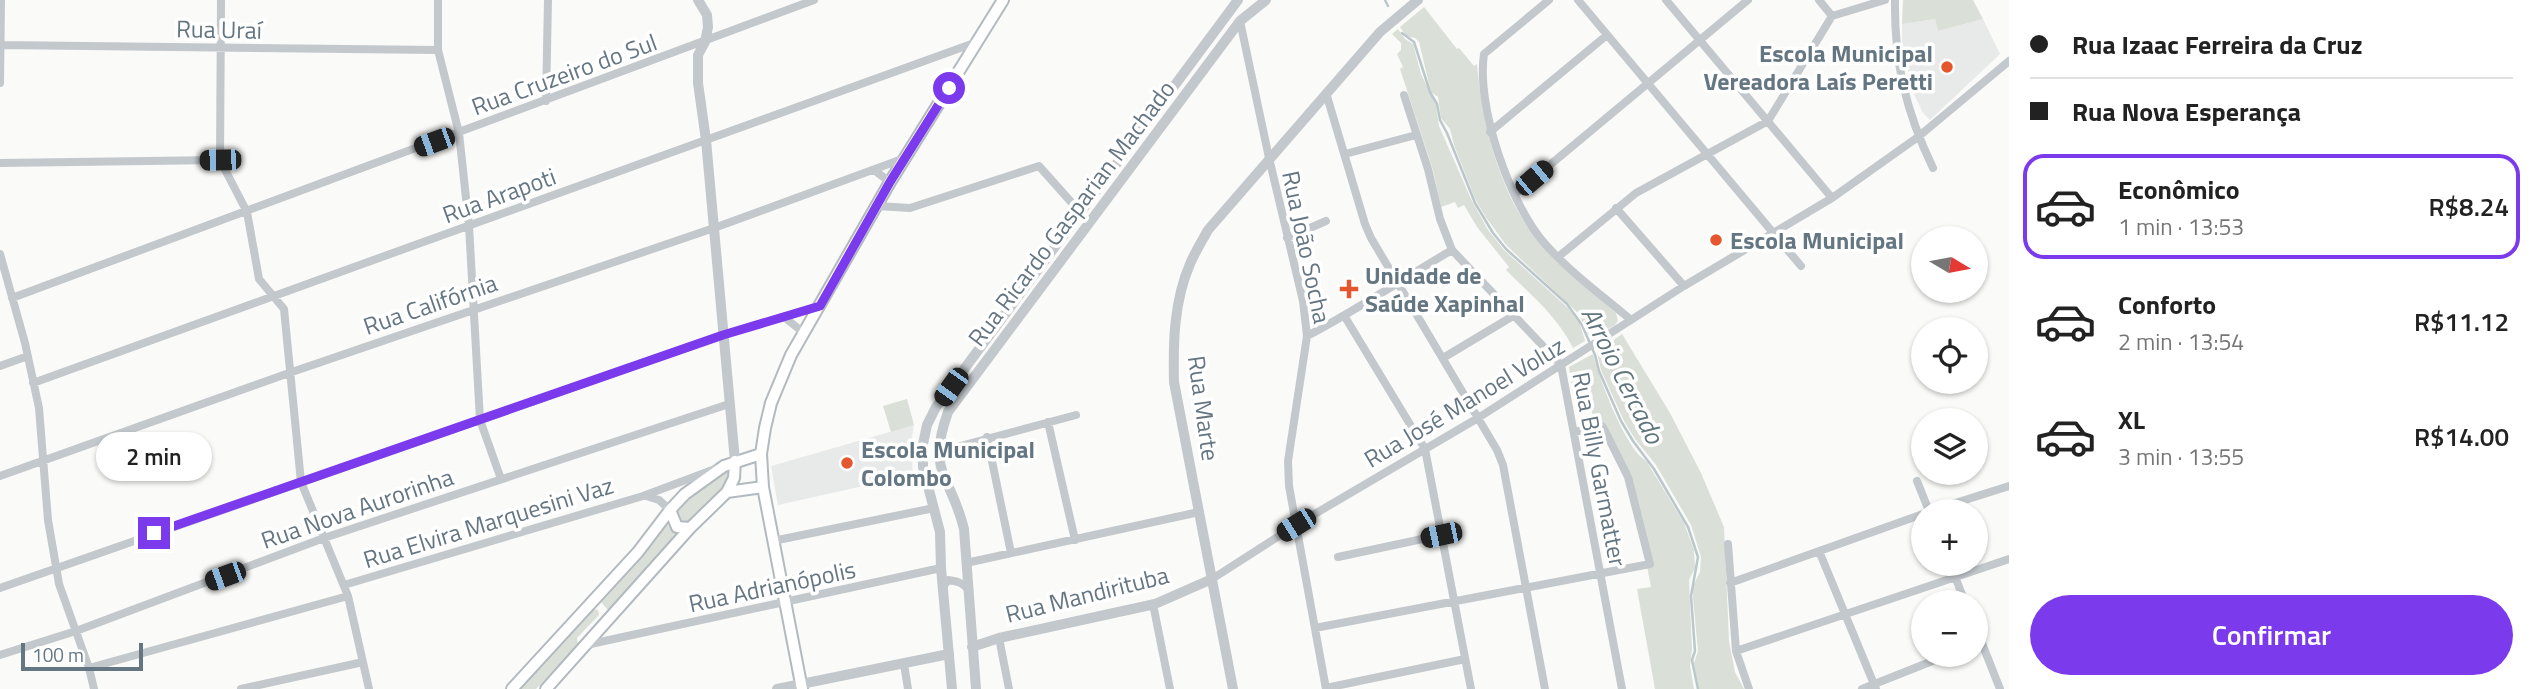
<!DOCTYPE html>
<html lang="pt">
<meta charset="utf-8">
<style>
:root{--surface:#fff;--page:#f2f2f2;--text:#222;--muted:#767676;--line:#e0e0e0;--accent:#7c3aed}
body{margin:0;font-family:"Titillium Web",sans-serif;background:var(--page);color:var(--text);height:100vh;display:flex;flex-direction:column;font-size:26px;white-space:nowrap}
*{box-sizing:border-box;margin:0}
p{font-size:23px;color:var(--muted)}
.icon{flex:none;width:38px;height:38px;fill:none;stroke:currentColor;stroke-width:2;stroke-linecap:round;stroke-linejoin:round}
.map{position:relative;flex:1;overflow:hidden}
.drawer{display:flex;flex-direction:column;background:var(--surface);width:525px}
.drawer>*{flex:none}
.hud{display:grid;align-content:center;height:154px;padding:0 21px;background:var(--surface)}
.needle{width:46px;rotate:100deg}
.controls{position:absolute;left:1911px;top:226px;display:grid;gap:14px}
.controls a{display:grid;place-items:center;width:77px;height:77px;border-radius:50%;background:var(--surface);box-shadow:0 2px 5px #0004;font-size:35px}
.scale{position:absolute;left:21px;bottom:18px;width:122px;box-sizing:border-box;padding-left:7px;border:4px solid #657683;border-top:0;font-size:19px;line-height:24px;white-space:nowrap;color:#657683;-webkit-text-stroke:5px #fff;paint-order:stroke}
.end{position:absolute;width:32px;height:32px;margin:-16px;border:9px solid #7c3aed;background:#fff;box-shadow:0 0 0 4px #fff}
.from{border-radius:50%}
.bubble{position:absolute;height:49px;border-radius:24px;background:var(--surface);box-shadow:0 2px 5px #0004;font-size:23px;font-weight:600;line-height:49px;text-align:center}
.car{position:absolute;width:21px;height:42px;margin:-21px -10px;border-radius:9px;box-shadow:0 0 5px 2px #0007;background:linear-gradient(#222 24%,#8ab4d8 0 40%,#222 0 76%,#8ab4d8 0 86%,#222 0)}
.hud b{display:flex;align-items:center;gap:24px;height:66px;font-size:26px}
.hud b+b{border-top:2px solid var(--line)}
.hud i{width:18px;height:18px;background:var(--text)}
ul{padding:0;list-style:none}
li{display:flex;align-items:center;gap:21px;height:105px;margin:0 14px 10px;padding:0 7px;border:4px solid transparent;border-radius:21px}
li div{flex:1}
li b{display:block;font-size:26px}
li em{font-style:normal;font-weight:600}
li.selected{border-color:var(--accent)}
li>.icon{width:63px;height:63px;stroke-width:1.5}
.cta{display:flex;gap:14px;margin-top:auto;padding:14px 21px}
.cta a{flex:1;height:80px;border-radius:42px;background:var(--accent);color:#fff;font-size:28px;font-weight:600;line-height:80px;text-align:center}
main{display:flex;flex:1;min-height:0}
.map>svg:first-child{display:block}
.built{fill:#e8e9e9}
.green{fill:#dadfd7}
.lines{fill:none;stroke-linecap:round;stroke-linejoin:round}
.stream{stroke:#bbc7cb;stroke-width:2.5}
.secondary-casing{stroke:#b3babf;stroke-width:14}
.minor{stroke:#c3c8cc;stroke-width:8}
.tertiary{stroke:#c3c8cc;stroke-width:10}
.secondary{stroke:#fff;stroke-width:10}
.route{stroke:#7c3aed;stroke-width:9}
.poi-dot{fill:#e4572e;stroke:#fff;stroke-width:2.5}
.labels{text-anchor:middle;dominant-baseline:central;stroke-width:7;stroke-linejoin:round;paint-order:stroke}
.street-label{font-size:24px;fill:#657683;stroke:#fff}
.poi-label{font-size:24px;font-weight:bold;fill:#657683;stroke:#fff;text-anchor:start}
.water-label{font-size:26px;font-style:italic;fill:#60757c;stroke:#fff}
</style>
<main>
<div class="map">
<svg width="2009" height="689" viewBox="0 0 2009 689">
<rect width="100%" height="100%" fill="#fafaf8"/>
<path class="built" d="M1935,19L1938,31L1983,19L2000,54L1930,120L1923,113L1912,90L1902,41V24Z
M914,425L911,442L913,475L778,505L771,466Z"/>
<path class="green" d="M1903,0H1973L1983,19L1938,31L1935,19L1902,24Z
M1424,7L1457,49L1459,48L1474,66L1477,64C1482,124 1500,197 1541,244C1562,270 1591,291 1616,313L1618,321L1614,326L1590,339L1579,314L1506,245L1485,216L1475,199L1454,145L1450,129L1441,118L1438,97L1431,92L1419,42L1415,38L1406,36L1400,27Z
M1398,29L1405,39L1413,44L1421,74L1436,105L1439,126L1471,199L1488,230L1504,250L1568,308L1580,324L1585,341L1573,348C1557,316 1532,296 1506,270L1509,267L1477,227L1464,205L1458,208L1455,202L1441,207L1433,170L1400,69L1403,67L1397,54L1401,50V43L1392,34Z
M1622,334L1670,413L1701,473L1724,527L1729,641L1735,672L1744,689H1699L1694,663L1698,651L1693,598V586L1700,572L1701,557L1691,525L1656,465L1635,439L1624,421L1601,370L1597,352Z
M1593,354C1600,381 1621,435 1639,455C1641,457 1644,459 1647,462L1684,523L1694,550L1695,568L1689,580L1692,649L1690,666L1694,689H1655L1637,589L1651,587L1630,478L1597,425L1591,410L1587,390L1573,393L1569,367Z
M907,399L914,425L891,432L883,406Z
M730,470L733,478L690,522L681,523L676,517V510C693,495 709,479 730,470Z
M664,522L678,534L609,611L600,601Z
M593,609L598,610L599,615L577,638L578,644L536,689H519Z"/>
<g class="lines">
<path class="stream" d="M1385,0L1388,6
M1402,33L1414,42L1430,92L1437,104L1440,120L1447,133L1475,203L1493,233L1506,249L1567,304L1582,325L1595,355L1599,371L1621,421L1633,441L1654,469L1688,527L1698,557L1691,596L1695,651L1692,660L1698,689"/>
<g class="secondary-casing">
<path id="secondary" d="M727,492L734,478L735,461
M670,510L677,527L690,528
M512,689L638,552L670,510L685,494L724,466L761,454
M546,689L690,528L727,492L763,487
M802,689L763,487L761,454L765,428L771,403L791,355L890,182L1003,0"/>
</g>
<path class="minor" d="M221,0L220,160L247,212L259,279L284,309L301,482L348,596L369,689
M438,0V50L459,133L469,226L480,420L501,479
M1549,0L1484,54C1476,107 1510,205 1546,245C1571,273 1603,296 1631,320
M1578,0L1801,266
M1666,0L1832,198
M1819,0L1832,16
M1895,0C1894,62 1906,112 1933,168
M1240,21L1269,158L1303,301L1307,336L1288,461L1289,486L1326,689
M1,45L438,50
M0,83L1,0
M1326,93L1365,224L1371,238L1497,450L1503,465L1545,689
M1404,95L1428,169L1440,219L1452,250L1561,365L1622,689
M546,101L548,0
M1490,132L1607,35
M1345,154L1416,135
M0,163L220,160
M874,170L890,182
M1515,194L1748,0
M877,206L910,208L1039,166L1080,212
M1616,208L1684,286
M1287,238L1326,221
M0,254L25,343L39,408L48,520L59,584L89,668L94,689
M1558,257L1636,193L1768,121L1832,16L1885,0
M12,298L814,0
M784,317L804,333
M1345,317L1425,449L1471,689
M1307,336C1357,310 1404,278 1452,250
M1443,358L1513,316
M0,366L28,356
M33,383L977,42
M1048,422L1075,540
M987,437L1011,553
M938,452L1076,415
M0,476L289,373L714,228L905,158
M1917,481L1929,511
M646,496L659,500L670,510
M1930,511L2009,486
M773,541L934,508
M1728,544L1736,651L1749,689
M1819,551L1876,689
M1338,557L1441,535
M966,563L1199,512
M1950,564L1965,602
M1212,579L1296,525L1478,418L1684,286L1832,198L1918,137L2009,61
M1730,583L1923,514
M344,585L643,496L715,469
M943,587L948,580C958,581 962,583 969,590
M0,588L723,335L819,306
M1153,604L1170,689
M1315,628L1650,564L1628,477L1605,431L1602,426L1574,432
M1976,628L2000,689
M999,638L1009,689
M586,645L941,568
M1736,651L2009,559
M0,655L76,631L324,538L729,404
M904,664L908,689
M89,668L348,596
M1326,688L1465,659
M241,689L363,662
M1862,689L1950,654"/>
<path class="tertiary" d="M698,0L707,15L708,27L705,42L698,55V83L706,140L735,461
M972,647L999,638L1155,604L1212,579
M777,689L949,654
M952,689L941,568L940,532L923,467V444L927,425L936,407L1238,0
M976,689L964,529C951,475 926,473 948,412L1240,21L1266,0
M1233,689L1174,382C1173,342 1174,301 1190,264C1195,252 1202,241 1208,230L1380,32L1418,0"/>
<use href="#secondary" class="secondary"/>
</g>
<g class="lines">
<path class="route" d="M154,533L723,335L820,306L890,182L949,88"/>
</g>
<g class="poi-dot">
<circle cx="1947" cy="67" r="7"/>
<circle cx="1716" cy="240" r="7"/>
<path d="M1345.5 278.5h7v7h7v7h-7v7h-7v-7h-7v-7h7z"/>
<circle cx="847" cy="463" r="7"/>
</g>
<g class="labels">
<g class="street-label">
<text transform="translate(219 29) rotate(1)">Rua Uraí</text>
<text transform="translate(564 74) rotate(-20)">Rua Cruzeiro do Sul</text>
<text transform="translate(499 195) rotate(-20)">Rua Arapoti</text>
<text transform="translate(1071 213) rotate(-53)">Rua Ricardo Gasparian Machado</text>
<text transform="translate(1307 247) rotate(78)">Rua João Socha</text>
<text transform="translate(430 304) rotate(-19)">Rua Califórnia</text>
<text transform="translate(1464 402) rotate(-31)">Rua José Manoel Voluz</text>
<text transform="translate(1204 408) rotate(82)">Rua Marte</text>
<text transform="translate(1600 469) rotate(79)">Rua Billy Garmatter</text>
<text transform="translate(357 508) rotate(-19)">Rua Nova Aurorinha</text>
<text transform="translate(488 522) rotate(-17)">Rua Elvira Marquesini Vaz</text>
<text transform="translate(772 586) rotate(-12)">Rua Adrianópolis</text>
<text transform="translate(1087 594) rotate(-14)">Rua Mandirituba</text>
</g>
<g class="poi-label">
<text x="1933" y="53" text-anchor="end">Escola Municipal<tspan x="1933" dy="28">Vereadora Laís Peretti</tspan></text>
<text x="1730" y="240">Escola Municipal</text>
<text x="1365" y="275">Unidade de<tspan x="1365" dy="28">Saúde Xapinhal</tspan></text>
<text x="861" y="449">Escola Municipal<tspan x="861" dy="28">Colombo</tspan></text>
</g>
<g class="water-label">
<text transform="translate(1623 375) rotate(63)">Arroio Cercado</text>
</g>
</g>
</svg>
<div class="controls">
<a><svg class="needle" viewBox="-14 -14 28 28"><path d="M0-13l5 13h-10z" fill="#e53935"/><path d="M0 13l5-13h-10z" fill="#767676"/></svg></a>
<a><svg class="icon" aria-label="locate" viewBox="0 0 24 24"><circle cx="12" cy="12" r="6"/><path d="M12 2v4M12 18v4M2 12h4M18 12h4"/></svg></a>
<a><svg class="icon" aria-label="layers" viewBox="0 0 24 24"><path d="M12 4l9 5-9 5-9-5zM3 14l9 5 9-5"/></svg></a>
<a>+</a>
<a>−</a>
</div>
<div class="scale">100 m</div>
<i class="end from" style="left:949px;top:88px"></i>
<i class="end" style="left:154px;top:533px"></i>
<div class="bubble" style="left:96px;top:432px;width:116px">2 min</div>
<i class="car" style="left:434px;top:142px;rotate:250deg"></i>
<i class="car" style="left:220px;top:160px;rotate:269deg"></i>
<i class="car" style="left:1534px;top:178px;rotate:50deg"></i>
<i class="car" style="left:951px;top:387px;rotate:216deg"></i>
<i class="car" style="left:1296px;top:525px;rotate:238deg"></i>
<i class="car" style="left:1441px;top:535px;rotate:258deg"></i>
<i class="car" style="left:225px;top:576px;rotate:250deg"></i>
</div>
<section class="drawer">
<div class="hud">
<b><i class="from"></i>Rua Izaac Ferreira da Cruz</b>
<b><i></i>Rua Nova Esperança</b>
</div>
<ul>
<li class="selected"><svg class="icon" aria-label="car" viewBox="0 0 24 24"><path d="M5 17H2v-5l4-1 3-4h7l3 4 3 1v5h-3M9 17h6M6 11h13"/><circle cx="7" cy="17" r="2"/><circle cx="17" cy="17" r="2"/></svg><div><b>Econômico</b><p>1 min · 13:53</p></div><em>R$8.24</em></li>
<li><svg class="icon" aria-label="car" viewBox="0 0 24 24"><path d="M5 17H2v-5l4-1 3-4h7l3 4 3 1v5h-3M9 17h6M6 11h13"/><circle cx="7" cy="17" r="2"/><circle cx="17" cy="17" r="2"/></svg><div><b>Conforto</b><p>2 min · 13:54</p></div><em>R$11.12</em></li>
<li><svg class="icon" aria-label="car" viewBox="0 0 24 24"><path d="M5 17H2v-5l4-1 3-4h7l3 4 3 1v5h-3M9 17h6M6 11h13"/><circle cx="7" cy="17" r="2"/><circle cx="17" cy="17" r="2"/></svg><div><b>XL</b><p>3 min · 13:55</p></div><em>R$14.00</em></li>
</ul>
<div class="cta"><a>Confirmar</a></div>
</section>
</main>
